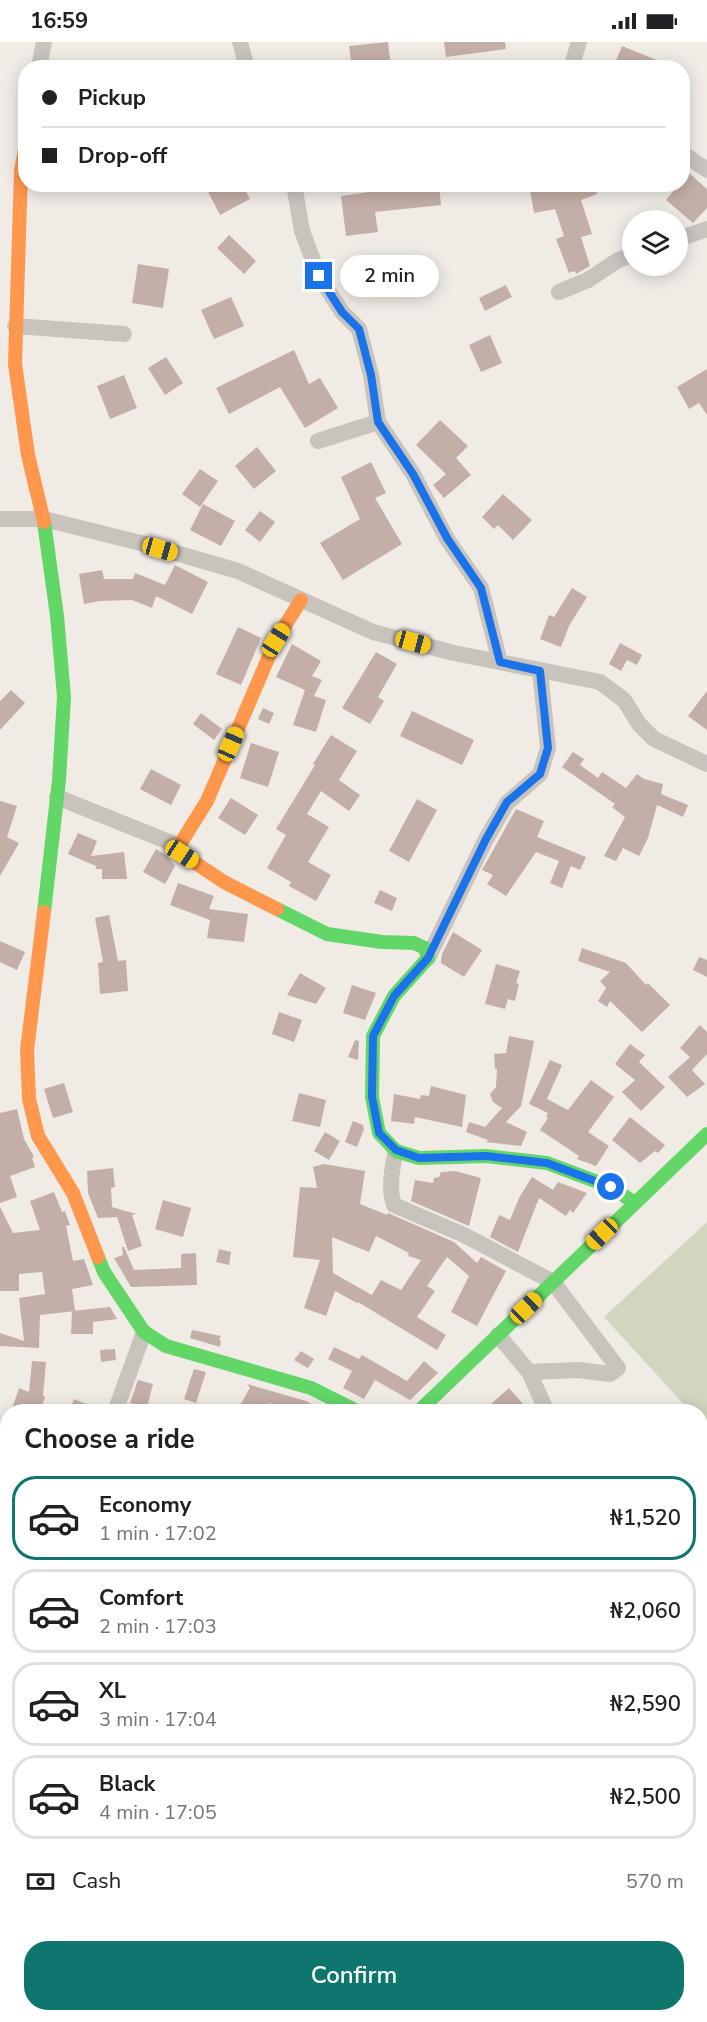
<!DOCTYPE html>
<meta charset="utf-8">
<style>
:root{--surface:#fff;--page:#f6f6f6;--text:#202124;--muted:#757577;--line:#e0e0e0;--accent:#0f766e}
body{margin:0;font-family:"Nunito Sans",sans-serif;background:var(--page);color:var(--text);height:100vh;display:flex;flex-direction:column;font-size:22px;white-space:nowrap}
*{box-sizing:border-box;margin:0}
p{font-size:20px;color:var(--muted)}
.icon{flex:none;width:33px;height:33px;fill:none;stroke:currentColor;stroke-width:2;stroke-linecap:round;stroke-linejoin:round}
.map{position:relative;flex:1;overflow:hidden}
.drawer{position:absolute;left:0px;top:1362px;width:708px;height:618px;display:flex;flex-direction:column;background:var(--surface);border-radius:24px 24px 0 0;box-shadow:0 3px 15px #0003}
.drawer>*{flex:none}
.banner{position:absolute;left:18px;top:18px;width:672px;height:132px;border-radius:24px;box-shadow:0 3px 15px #0003;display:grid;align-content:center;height:132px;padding:0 24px;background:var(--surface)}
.fabs{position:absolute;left:622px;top:168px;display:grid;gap:12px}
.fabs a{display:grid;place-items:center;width:66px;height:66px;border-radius:50%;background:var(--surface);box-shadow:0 3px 15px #0003;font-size:30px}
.end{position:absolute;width:27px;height:27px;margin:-14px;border:8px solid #1a73e8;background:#fff;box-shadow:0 0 0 3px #fff}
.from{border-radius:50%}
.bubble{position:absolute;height:42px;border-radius:21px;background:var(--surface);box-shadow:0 3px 15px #0003;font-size:20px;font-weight:600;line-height:42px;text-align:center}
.car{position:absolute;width:18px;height:36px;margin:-18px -9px;border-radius:8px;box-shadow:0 0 4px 2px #0007;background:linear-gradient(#f5c518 24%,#345 0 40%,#f5c518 0 76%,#345 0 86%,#f5c518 0)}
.banner b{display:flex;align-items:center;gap:21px;height:57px;font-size:22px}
.banner b+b{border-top:2px solid var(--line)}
.banner i{width:15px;height:15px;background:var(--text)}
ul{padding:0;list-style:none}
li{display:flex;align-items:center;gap:18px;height:84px;margin:0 12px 9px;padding:0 12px;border:3px solid var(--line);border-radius:24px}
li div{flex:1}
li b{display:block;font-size:22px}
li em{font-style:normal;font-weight:600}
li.on{border-color:var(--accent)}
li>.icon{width:54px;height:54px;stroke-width:1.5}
h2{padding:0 24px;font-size:27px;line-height:72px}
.pay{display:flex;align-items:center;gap:15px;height:66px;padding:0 24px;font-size:22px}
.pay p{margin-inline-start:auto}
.button{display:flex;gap:12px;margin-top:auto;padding:12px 24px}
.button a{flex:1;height:69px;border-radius:24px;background:var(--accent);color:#fff;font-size:24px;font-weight:600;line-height:69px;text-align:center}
.status{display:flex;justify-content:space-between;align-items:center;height:42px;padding:0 30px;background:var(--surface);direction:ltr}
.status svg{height:16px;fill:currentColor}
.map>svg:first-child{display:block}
.green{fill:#d1d6bf}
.building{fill:#c3afa7;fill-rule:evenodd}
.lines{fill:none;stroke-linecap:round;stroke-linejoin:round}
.street{stroke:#c9c3be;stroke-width:16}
.fast{stroke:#63d668;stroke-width:14}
.slow{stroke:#ff974d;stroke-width:14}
.route{stroke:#1a73e8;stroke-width:8}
</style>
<div class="status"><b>16:59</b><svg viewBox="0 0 49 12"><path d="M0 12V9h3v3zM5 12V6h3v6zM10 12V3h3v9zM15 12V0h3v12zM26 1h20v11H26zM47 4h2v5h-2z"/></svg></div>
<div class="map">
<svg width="707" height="1980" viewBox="0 0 707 1980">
<rect width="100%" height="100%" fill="#f0ebe5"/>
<path class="green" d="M707,1180V1388L701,1381L700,1370L690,1369L604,1275Z"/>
<path class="building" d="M388,0L391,26H352L349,4Z
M444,0H505L506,7L446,15Z
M622,4L674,25V26H613Z
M689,131L707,147V166L693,181L666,158L679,142H682V138Z
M204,142H242L250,157L220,173Z
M394,142H439L441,163L375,170L378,190L346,194L341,154L384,148V144Z
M529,142H594L597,152L581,158L592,192L581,195L590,224L576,232L575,229L569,231L556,197L564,194L555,167L534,171Z
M229,193L256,219L244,232L217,206Z
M138,222L169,227L163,266L132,261Z
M506,243L512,255L485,269L479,256Z
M231,255L244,284L214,297L201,268Z
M490,293L502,321L481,330L469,303Z
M294,308L309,342L320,336L338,366L305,386L280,345L229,372L216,346Z
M166,315L183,341L165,353L148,326Z
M707,327V373L699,361L689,367L677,345Z
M124,333L137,366L110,377L97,344Z
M440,378L468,404L456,416L471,433L444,456L433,443L446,432L416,403Z
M257,405L276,429L254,447L235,424Z
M371,420L386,451L375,456L402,502L343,538L320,501L360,477L341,435Z
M200,427L218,439L200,465L182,452Z
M503,452L532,478L513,498L498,483L494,487L482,475Z
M203,462L235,479L221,504L190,488Z
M260,469L275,480L260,500L245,488Z
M175,523L208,540L192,572L156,554L152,566L132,558L100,559L84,562L79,532L102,528L104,537H133L135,531L165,543Z
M572,546L587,555L569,584L561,605L540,597L549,573L554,575Z
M238,585L261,596L241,643L216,632Z
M620,601L642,613L637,623L627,618L621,629L609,622Z
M292,602L321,619L312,634L322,638L314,654L326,658L316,690L293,683L305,648L276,635Z
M376,610L397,622L378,655L384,659L370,682L342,666Z
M11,648L25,661L0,688V659Z
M707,649V688L688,674Z
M263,666L274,671L269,682L258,677Z
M412,669L474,698L462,723L400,694Z
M201,671L222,687L214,698L193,682Z
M331,693L357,709L339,738L360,753L349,769L321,749L307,772L329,785L308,820L331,833L316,859L289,844L291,840L267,826L286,793L276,787L315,723L313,722Z
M251,701L279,710L268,745L240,736Z
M573,710L584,717L580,723L598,736L602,730L626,746L637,732L644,737L663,742L661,752L688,763L683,775L657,763L648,796L639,814L623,806L616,819L604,814L625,775L612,765L615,762L562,725Z
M151,727L181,743L171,763L140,747Z
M231,756L258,773L245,793L218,776Z
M417,757L437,768L409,820L389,809Z
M0,759L17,764L7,795L19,801L0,834Z
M516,767L544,779L537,795L586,815L580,828L571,824L562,846L550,841L559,819L536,810L506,854L487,842L493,833L482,828Z
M78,791L97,799L91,814L124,810L127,837H102V827H96V824L68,812Z
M156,807L167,814L175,824L165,842L143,830Z
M178,841L214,854L209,867L248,872L244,900L207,896L210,878L170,863Z
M380,848L397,856L392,869L374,861Z
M109,873L118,919L126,918L128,949L100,952L98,921L103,920L95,876Z
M453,890L482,908L464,935L441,921L442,912Z
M0,899L25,910L17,928L0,920Z
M582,906L626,921L646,943L648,941L670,963L642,990L610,959L607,965L598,959L606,946L600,939L610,930L578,919Z
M699,915L707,918V935L693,928Z
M496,922L520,929L516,941L519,942L515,959L508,957L505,967L485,962Z
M300,931L326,946L316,962L287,953Z
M352,943L376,951L365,978L343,971Z
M279,970L302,978L294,1000L272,992Z
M700,983L707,990V1012L692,1028L705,1042L687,1055L668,1035L690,1015L680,1006Z
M509,994L534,999L521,1064L506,1080L527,1090L521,1104L486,1100L488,1098L466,1090L469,1080L485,1085L502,1066L493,1060L490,1052L496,1045L497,1027H495L494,1012L506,1011Z
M355,998L359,999L358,1018L348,1015Z
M630,1002L645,1013L639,1020L665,1045L641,1069L622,1050L635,1038L615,1022Z
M550,1018L562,1023L547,1057L568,1068L591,1038L614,1055L588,1090L609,1104L596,1124L577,1117L579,1114L540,1088L548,1076L546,1075L548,1071L529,1062Z
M64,1041L73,1070L53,1076L44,1047Z
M431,1044L466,1053L462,1085L415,1075L414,1082L391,1079L394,1052L420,1057L421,1053L429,1054Z
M299,1051L326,1058L320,1085L292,1079Z
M17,1067L24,1097L34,1115L32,1116L35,1125L10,1134L17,1155L0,1161V1071Z
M630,1075L665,1103L658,1111L655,1109L640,1121L612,1098Z
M353,1079L363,1083L364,1087L357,1105L345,1100Z
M325,1090L340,1099L329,1118L314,1109Z
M324,1122L365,1129L360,1162L387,1173L388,1171L454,1200L477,1221L481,1215L506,1229L477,1284L451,1270L469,1234L447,1215L427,1244L435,1249L417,1275L446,1293L437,1308L358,1260L357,1261L335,1249L326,1274L304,1266L320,1218L293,1215L300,1145L317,1146L313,1125ZM376,1194L409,1211L408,1214L421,1218L401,1248L381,1238L372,1253L333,1231L332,1195L369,1210Z
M113,1126L115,1145L111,1146L112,1165L136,1172L132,1173L142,1204L128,1209L117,1175L98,1176L88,1151L87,1129Z
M455,1129L481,1136L469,1184L411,1159L415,1138L433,1141L434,1136L439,1135L441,1130Z
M532,1135L553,1148L558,1140L587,1151L573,1171L570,1168L566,1174L539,1156L518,1210L490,1195L499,1173L510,1178L520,1154Z
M54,1150L62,1170L65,1169L70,1183L66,1184L73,1219L84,1217L93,1243L72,1247L75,1269L40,1273L39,1306L0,1304V1291L24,1299L19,1256L45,1252L42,1230L19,1232V1249H0V1165L13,1191L40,1188L30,1159Z
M163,1158L191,1166L183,1195L155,1187Z
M122,1205H124L134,1228L181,1226V1212L196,1211L197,1243L131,1245L114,1216L123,1213Z
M219,1207L231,1210L229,1223L216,1220Z
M110,1265L117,1277L93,1280V1292H71L72,1269Z
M192,1288L221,1294L219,1298L221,1299L220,1305L190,1296Z
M334,1305L359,1317L362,1313L407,1339L424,1319L438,1331L410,1358L375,1338L364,1357L343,1346L352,1329L328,1317Z
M115,1307L116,1318L101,1320L100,1308Z
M301,1309L314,1317L308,1326L294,1318Z
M32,1319L46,1320L43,1354L45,1355L41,1367L28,1363L26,1370H11L19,1346L29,1350Z
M194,1327L206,1330L196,1361L184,1357Z
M138,1338L153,1342L147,1365L130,1361Z
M247,1342L306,1359L326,1370H283L271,1361L266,1370H236L250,1346Z
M509,1346L523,1362L514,1370H482Z
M74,1357L104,1369V1370H69Z"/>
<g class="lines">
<path class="street" d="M240,0L247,26
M39,26L44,0
M571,26L579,0
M682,111L707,128
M294,142L302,189L319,234L342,270L359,287L371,333L378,380L413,432L447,497L481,546L500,620
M678,197L707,187
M559,250L588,238L618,218L633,213
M15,284L124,292
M318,399L378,380
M0,477H44L141,501L238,529L373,590L454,611L600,640L624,658L639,682L654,697L707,722
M57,755L179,804
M428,916L486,797L507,761L540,732L548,706L540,629
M396,1109C392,1125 388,1146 394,1163L464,1193L553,1240L618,1326L610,1332L578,1328L529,1330
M498,1293L529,1330L547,1370
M115,1370L144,1290
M0,1542L8,1532
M180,1972L181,1980
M508,1972L510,1980"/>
<path class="fast" d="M44,480L57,574L64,655L59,738L44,870
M277,867L327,892L382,900L414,901L425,906L428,916L394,954L373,994L372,1055L379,1091L396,1109L419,1116L486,1114L547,1121L611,1145L635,1161
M98,1215L104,1230L144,1290L166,1304L311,1346L359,1370
M418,1370L707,1092
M0,1771L8,1764"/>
<path class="slow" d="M26,101L21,129L15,322L28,413L44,480
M277,867L224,840L182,812L179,804L207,759L276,598L301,558
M44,870L27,1008L29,1057L38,1094L73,1151L98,1215"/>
</g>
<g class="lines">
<path class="route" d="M319,234L342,270L359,287L371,333L378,380L413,432L447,496L481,546L500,620L540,629L548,706L540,732L507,760L486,797L428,916L394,954L373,994L372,1055L379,1091L396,1108L419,1116L486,1114L547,1121L611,1145"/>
</g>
</svg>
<div class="fabs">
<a><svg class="icon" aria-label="layers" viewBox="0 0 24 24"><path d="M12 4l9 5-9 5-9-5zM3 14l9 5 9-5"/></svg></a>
</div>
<i class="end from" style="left:611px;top:1145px"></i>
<i class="end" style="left:319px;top:234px"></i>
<div class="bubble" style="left:340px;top:213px;width:99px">2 min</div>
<i class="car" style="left:160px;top:507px;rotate:106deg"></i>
<i class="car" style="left:276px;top:598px;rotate:32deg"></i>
<i class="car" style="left:413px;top:600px;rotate:105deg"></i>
<i class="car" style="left:231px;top:702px;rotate:24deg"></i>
<i class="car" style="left:182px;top:812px;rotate:123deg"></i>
<i class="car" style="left:602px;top:1192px;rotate:226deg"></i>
<i class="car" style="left:526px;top:1266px;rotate:46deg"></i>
<div class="banner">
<b><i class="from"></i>Pickup</b>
<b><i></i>Drop-off</b>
</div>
<section class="drawer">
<h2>Choose a ride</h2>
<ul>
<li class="on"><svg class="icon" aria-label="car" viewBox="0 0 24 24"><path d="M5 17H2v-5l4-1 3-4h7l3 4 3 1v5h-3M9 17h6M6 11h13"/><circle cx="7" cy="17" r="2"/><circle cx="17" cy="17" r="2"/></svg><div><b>Economy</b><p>1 min · 17:02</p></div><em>₦1,520</em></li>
<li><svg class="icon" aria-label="car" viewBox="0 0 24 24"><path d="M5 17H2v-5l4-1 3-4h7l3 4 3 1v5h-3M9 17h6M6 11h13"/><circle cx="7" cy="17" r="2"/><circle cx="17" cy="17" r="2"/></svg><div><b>Comfort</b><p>2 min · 17:03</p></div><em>₦2,060</em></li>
<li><svg class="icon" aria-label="car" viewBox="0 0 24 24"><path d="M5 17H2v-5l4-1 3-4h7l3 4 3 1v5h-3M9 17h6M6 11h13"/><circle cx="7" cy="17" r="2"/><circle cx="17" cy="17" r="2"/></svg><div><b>XL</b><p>3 min · 17:04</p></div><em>₦2,590</em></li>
<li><svg class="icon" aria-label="car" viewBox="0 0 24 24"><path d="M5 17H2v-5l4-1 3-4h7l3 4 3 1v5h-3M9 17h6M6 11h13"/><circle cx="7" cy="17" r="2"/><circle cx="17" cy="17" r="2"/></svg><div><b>Black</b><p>4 min · 17:05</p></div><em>₦2,500</em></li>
</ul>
<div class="pay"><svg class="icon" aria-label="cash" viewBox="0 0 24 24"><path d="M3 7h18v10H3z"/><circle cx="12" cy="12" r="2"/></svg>Cash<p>570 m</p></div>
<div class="button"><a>Confirm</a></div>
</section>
</div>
